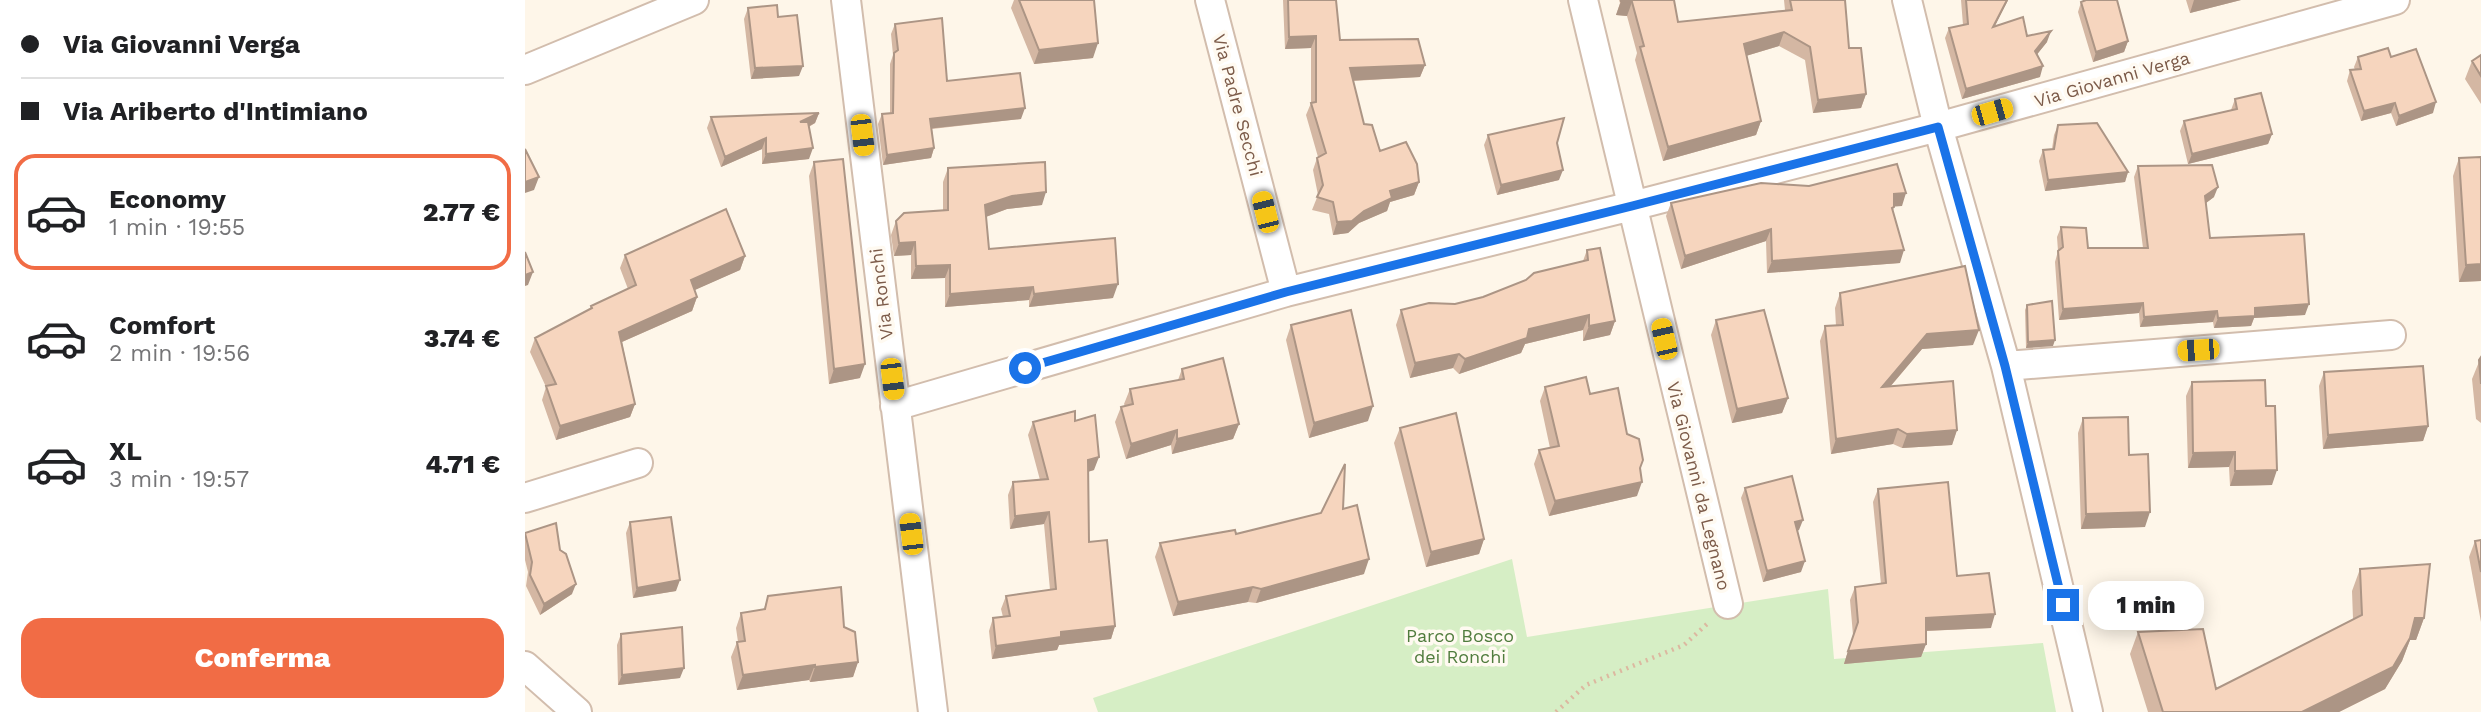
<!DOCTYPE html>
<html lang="it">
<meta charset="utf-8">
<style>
:root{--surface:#fff;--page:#f2f2f2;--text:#202124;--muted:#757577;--line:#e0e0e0;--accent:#f16c45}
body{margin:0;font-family:"Work Sans",sans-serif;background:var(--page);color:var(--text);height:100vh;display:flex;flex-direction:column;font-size:26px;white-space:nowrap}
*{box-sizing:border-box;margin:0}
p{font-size:23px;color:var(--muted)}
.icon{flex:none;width:38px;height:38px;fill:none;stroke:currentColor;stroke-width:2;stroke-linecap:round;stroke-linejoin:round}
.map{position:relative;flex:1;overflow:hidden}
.panel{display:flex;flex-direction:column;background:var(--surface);width:525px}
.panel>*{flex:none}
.hud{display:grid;align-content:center;height:154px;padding:0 21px;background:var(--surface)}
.end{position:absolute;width:32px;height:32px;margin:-16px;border:9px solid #1a73e8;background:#fff;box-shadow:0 0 0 4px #fff}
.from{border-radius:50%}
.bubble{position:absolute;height:49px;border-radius:21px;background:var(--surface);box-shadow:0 4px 18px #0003;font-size:23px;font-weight:800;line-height:49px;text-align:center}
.car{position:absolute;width:21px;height:42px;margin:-21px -10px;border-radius:9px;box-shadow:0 0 5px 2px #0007;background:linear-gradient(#f5c518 24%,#345 0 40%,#f5c518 0 76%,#345 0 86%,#f5c518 0)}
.hud b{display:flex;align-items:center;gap:24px;height:66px;font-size:26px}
.hud b+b{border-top:2px solid var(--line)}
.hud i{width:18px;height:18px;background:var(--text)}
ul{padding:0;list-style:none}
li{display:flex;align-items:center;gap:21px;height:116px;margin:0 14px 10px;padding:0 7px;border:4px solid transparent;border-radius:21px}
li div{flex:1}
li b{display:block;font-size:26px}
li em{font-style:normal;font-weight:800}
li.current{border-color:var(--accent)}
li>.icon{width:63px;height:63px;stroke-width:1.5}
.cta{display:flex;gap:14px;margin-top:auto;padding:14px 21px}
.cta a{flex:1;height:80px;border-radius:21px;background:var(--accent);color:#fff;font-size:28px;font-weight:800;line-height:80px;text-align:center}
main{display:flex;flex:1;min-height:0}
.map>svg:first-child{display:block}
.green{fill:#d6eec5}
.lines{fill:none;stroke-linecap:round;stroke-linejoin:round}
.minor-casing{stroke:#d2bdad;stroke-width:32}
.path{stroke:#dcb8a0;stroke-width:4.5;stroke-dasharray:2 5;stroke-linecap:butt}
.minor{stroke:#fff;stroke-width:28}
.wall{fill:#d4b7a3}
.shaded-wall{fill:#ac9585}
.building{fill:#f6d5be;stroke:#ac9585;stroke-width:2}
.route{stroke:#1a73e8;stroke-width:9}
.labels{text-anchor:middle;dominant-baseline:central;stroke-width:7;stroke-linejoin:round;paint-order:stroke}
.street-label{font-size:18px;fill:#7c5b49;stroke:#fffaf1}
.park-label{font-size:18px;fill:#507c3d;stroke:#fffaf1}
</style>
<main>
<section class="panel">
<div class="hud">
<b><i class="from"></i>Via Giovanni Verga</b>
<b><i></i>Via Ariberto d'Intimiano</b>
</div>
<ul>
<li class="current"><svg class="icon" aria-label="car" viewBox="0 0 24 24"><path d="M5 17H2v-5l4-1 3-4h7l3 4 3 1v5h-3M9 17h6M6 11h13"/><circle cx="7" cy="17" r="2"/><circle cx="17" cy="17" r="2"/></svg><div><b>Economy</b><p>1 min · 19:55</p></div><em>2.77 €</em></li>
<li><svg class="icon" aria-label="car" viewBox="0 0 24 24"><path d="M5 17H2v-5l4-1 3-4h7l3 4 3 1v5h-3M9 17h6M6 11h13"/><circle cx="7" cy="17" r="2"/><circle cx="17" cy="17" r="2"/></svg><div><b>Comfort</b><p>2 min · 19:56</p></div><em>3.74 €</em></li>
<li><svg class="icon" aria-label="car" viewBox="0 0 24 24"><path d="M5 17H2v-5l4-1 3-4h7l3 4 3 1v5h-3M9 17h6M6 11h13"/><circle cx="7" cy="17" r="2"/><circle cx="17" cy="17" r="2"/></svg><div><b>XL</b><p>3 min · 19:57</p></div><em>4.71 €</em></li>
</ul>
<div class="cta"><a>Conferma</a></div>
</section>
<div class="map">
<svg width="1956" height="712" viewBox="0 0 1956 712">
<rect width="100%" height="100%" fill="#fef6e9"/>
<path class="green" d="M987,559L1002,637L1303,589L1309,659L1518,643L1531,712H573L568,698Z"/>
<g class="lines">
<g class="minor-casing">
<path id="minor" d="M321,0L408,712
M685,0L761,292
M1058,0L1203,604
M1382,0L1413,127L1481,366L1563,712
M0,70L169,0
M1481,366L1866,335
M370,406L761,292L1107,206L1413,127L1870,0
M0,498L113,463
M0,666L52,712"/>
</g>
<path class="path" d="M1031,712L1061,685L1159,645L1182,624"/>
<use href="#minor" class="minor"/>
</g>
<path class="wall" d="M489,0H569L568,58L509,64L486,8Z
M758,0H811L815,40L900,65L895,77L828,81L839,124L855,151L894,182L889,195L865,202L862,211L834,223L823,233L808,235L804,214L787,210L793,195L788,170L792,158L793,157L781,115L786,103V48L760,49Z
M1094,0H1149L1153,22L1260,10L1259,0H1320L1324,48L1341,94L1336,108L1288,113L1280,60L1254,46L1221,56L1236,121L1231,135L1138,161L1110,60L1112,53L1102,16L1091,15L1095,3Z
M1436,0H1483L1470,26L1522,42L1512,54L1515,77L1437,99L1420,38L1424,28L1438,25Z
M1661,0H1716L1665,13Z
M1556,2L1603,41L1599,52L1568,62L1553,12Z
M223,8L253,17L274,76L226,79L219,19Z
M370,24L422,81L496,119L407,129L409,148L406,158L358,165L353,124L357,114L365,113V64L368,55L366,34Z
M1956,55V104L1940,79L1947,61Z
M1833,57H1866L1908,113L1871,126L1866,113L1836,121L1822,81L1825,70H1830L1829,67Z
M1710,99L1747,134L1743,144L1663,164L1655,131L1659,121L1706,110Z
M294,113L290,123L284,127V159L237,164V149L196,167L182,128L186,117Z
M1533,125L1603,172L1600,182L1520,191L1514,161L1518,150L1527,149L1529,135Z
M963,135L1034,180L972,195L959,145Z
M1934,158L1956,281L1934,282L1928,176Z
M289,162L335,378L304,384L284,176Z
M1613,166L1689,197L1681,203L1685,238L1780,315L1729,318L1726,326L1689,328L1688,322L1615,327L1614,313L1534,320L1530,262L1533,251L1532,237L1536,227L1563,248H1618L1609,177Z
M423,168L517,205L482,209L461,217L464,249L588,298L504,307V300L420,307V278L386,279V255L369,256L366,235L371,221L418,210V182Z
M1146,203L1377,206H1369L1368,211L1375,263L1242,273L1241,241L1156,269L1141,216Z
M1062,250L1090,321L1085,335L1058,341V330L1000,344L996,353L934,374L928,368L885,378L871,325L876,310L930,304L958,297L1058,261Z
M100,255L220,256L215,270L169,290L172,297L167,311L97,342L110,404L105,417L31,440L17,400L21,387L5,352L10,338L65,309L66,306L103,289L95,268Z
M1315,293L1448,345L1397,349L1365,387L1432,430L1427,445L1377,448L1368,444L1306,454L1295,341L1300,326H1311L1310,308Z
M1502,305L1528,346L1501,348L1500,310Z
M1191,320L1263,398L1257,413L1207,423L1186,335Z
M766,325L843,421L784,438L761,340Z
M1956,357V423L1951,419L1947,379Z
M657,369L714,424L708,439L647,454L646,445L601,459L590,422L596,407L600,406L599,404L605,389L653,380Z
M1799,372L1903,426L1898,441L1798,449L1794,386Z
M1667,382L1741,406L1747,485L1705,486L1704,467L1663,468L1661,396Z
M1020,387L1065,394L1102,434L1112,496L1024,516L1009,464L1014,450L1025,448L1015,401Z
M1558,418L1604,455L1620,527L1556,529L1553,433Z
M550,421L569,470L563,472L564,542L590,626L586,639L534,645L532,650L467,659L464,631L468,618L478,617L476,609L481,596L525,590L519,524L485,529L483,495L488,482L515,480L503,435L508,422Z
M875,428L959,539L954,554L901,567L869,443Z
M1220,488L1274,530L1272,531L1276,572L1238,582L1216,498Z
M1353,489L1432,576L1466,628L1401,631V644L1396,657L1319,664L1328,635L1325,600L1330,587L1356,584L1348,502Z
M818,509L839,574L731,603L723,602L648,616L630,557L635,543L711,534Z
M105,522L151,591L108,598L101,533Z
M0,533L35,550L47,594L15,615L1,586L3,572L0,560Z
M1956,540V622L1944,557L1950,541Z
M1835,569L1899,618L1891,640H1885L1877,661L1860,689L1814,712H1623L1605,654L1613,632L1691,689L1828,619L1827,591Z
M243,596L319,627L333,662L328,677L285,682L284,680L212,690L206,657L212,642H213L211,628L216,613L239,609Z
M96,634L155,678L93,685L92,645Z"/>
<path class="shaded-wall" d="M1482,0H1483L1464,37L1468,27Z
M1669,0H1716L1665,13Z
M1096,1L1107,2L1102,16L1091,15Z
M1526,31L1522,42L1506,62L1510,51Z
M1259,32L1254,46L1214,58L1219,44Z
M791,36L786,48L760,49L764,37Z
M1603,41L1599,52L1568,62L1571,52Z
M573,43L568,58L509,64L514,50Z
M900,65L895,77L820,81L825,68Z
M278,66L274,76L226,79L230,68Z
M1518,66L1515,77L1437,99L1441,89Z
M1341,94L1336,108L1288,113L1293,100Z
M1911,102L1908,113L1871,126L1874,116Z
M1870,103L1866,113L1836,121L1839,111Z
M500,108L496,119L401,129L405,119Z
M294,113L290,123L271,133L275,122Z
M1236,121L1231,135L1138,161L1143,147Z
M1747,134L1743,144L1663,164L1667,154Z
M241,138L237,149L196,167L200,157Z
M288,148L284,159L237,164L241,154Z
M409,148L406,158L358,165L362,155Z
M1038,170L1034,180L972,195L976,185Z
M1603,172L1600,182L1520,191L1523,180Z
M14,177L9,190L0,193V182Z
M894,182L889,195L865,202L862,211L834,223L823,233L808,235L812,222L865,191Z
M1693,187L1689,197L1677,206L1680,196Z
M521,192L517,205L482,209L455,219L460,205L487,196Z
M1381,193L1377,206L1364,207L1369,194Z
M1246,229L1241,241L1156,269L1160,256Z
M390,242L386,255L369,256L374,243Z
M1379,250L1375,263L1242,273L1247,261Z
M220,256L215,270L161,294L166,280Z
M1956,264V281L1934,282L1941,265Z
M425,265L420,278L386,279L391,266Z
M8,272L3,285L0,286V275Z
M593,284L588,298L504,307L509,294Z
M508,287L504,300L420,307L425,294Z
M172,297L167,311L90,345L94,332Z
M1618,303L1614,313L1534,320L1538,309Z
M1784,304L1780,315L1729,318L1726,326L1689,328L1693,318L1730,308Z
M1692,311L1688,322L1615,327L1619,317Z
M1064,315L1058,330L1000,344L996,353L934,374L940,359L1004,329Z
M1090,321L1085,335L1058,341L1064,326Z
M1454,330L1448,345L1397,349L1352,402L1357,387L1402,334Z
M1530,340L1528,346L1501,348L1503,342Z
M934,354L928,368L885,378L890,363Z
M340,364L335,378L304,384L309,369Z
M1263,398L1257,413L1207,423L1212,409Z
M110,404L105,417L31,440L35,426Z
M848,406L843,421L784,438L789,423Z
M714,424L708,439L647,454L652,439Z
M1903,426L1898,441L1798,449L1803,435Z
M1373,429L1368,444L1306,454L1311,439Z
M652,430L646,445L601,459L606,444Z
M1432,430L1427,445L1377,448L1382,434Z
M1710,452L1704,467L1663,468L1668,453Z
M574,457L569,470L558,473L563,460Z
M1752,470L1747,485L1705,486L1710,471Z
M1117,482L1112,496L1024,516L1030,501Z
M524,512L519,524L485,529L490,516Z
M1625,512L1620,527L1556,529L1561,514Z
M1278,520L1274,530L1266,532L1270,522Z
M959,539L954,554L901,567L906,552Z
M844,559L839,574L731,603L736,589Z
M1280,561L1276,572L1238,582L1242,571Z
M155,580L151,591L108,598L112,588Z
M51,584L47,594L15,615L19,604Z
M728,587L723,602L648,616L653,602Z
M1470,614L1466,628L1396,631L1401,618Z
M1890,618H1899L1891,640H1885L1877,661L1860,689L1814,712H1777Z
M590,626L586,639L534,645L532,650L467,659L471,646L536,632Z
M1401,644L1396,657L1319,664L1323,651Z
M333,662L328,677L285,682L290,667Z
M290,665L284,680L212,690L218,675Z
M159,668L155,678L93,685L97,675Z"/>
<path class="building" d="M494,0H569L573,43L514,50Z
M763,0H811L815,40L893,39L900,65L825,68L839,124L847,125L855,151L881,142L892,164L894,182L865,191L867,198L839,211L827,221L812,222L808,202L792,197L798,185L792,158L801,153L786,103L791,102V36L764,37Z
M1096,0H1149L1153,22L1267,10L1265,0H1320L1324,48H1336L1341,94L1293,100L1285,47L1259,32L1219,44L1236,121L1143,147L1115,47L1119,46L1107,2L1096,1Z
M1441,0H1482L1468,27L1498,17L1502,36L1526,31L1510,51L1518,66L1441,89L1424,28L1443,24Z
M1561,0H1592L1603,41L1571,52L1556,2Z
M252,5L253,17L272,15L278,66L230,68L223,8Z
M417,18L422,81L495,73L500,108L405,119L409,148L362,155L357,114L368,113L369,53L373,50L370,24Z
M1863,48L1866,57L1891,49L1911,102L1874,116L1870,103L1839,111L1825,70L1836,69L1833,57Z
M1956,55V76L1947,61Z
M1736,93L1747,134L1667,154L1659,121L1712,109L1710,99Z
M294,113L275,122H283L288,148L241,154V138L200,157L186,117Z
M1039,118L1032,143L1038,170L976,185L963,135Z
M1572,123L1603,172L1523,180L1518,150L1529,149L1533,125Z
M0,149L14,177L0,182Z
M1956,157V264L1941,265L1934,158Z
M318,159L340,364L309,369L289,162Z
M520,162L521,192L487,196L460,205L464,249L590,238L593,284L509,294L508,287L425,294V265L391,266L390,242L374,243L371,221L379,213L423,210V168Z
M1372,164L1381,193L1369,194V207L1367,208L1379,250L1247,261L1246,229L1160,256L1146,203L1236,183L1284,186Z
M1687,165L1693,187L1680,196L1685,238L1779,234L1784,304L1730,308V316L1693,318L1692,311L1619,317L1618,303L1538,309L1533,251L1538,247L1536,227L1561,228L1563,248H1623L1613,166Z
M201,209L220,256L166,280L172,297L94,332L110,404L35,426L21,386L31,384L10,338L67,308L66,306L111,285L100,255Z
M1075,248L1090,321L1064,326V315L1004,329L1002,338L940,359L934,354L890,363L876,310L904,303L930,304L958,297L1001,280L1009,273L1063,260L1062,250Z
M0,252L8,272L0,275Z
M1440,266L1454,330L1402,334L1357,387L1428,381L1432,430L1382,434L1373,429L1311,439L1300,326L1318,325L1315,293Z
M1527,301L1530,340L1503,342L1502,305Z
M826,310L848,406L789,423L766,325Z
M1239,310L1263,398L1212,409L1191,320Z
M1956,357V384L1954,360Z
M698,358L714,424L652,439V430L606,444L596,407L608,404L605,389L659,379L657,369Z
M1898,366L1903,426L1803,435L1799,372Z
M1061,377L1065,394L1093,388L1102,434L1114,439L1118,460L1115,468L1117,482L1030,501L1014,450L1034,446L1020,387Z
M1740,380L1741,406H1750L1752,470L1710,471V452L1668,453L1667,382Z
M550,411V421L570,415L574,457L563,460L564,542L582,540L590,626L536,632V637L471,646L468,618L485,616L481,596L531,589L524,512L490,516L488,482L523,479L508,422Z
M931,413L959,539L906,552L875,428Z
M1603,417L1604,455L1623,454L1625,512L1561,514L1558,418Z
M820,464L818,509L832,505L844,559L736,589L728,587L653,602L635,543L710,530L711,534L796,513Z
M1267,476L1278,520L1270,522L1280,561L1242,571L1220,488Z
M1423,482L1432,576L1464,573L1470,614L1401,618V644L1323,651L1333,622L1330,587L1361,583L1353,489Z
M146,517L155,580L112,588L105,522Z
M31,523L35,550L41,554L51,584L19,604L5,575L7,562L0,533Z
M1956,540V572L1950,541Z
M1905,564L1899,618H1890L1885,638L1868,667L1777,712H1638L1613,632L1678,629L1691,689L1837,615L1835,569Z
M316,587L319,627L330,632L333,662L290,667V665L218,675L212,642L220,641L216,613L240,609L243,596Z
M157,627L159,668L97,675L96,634Z"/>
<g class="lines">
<path class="route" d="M500,368L761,292L1107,206L1413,127L1480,366L1538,605"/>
</g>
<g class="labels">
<g class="street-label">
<text transform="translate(1587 79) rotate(-16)">Via Giovanni Verga</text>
<text transform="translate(713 105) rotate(75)">Via Padre Secchi</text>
<text transform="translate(356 294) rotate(-97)">Via Ronchi</text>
<text transform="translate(1174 486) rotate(76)">Via Giovanni da Legnano</text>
</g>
<g class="park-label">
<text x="935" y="635">Parco Bosco<tspan x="935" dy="21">dei Ronchi</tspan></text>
</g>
</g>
</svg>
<i class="end from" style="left:500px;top:368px"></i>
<i class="end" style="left:1538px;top:605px"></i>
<div class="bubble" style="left:1563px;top:581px;width:116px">1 min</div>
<i class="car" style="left:1467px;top:112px;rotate:74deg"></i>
<i class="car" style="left:337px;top:135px;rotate:173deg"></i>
<i class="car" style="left:740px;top:212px;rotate:346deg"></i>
<i class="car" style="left:1139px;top:339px;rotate:347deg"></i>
<i class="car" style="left:1673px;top:350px;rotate:266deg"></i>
<i class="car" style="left:367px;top:379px;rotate:173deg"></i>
<i class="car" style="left:386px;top:534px;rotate:353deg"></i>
</div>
</main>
